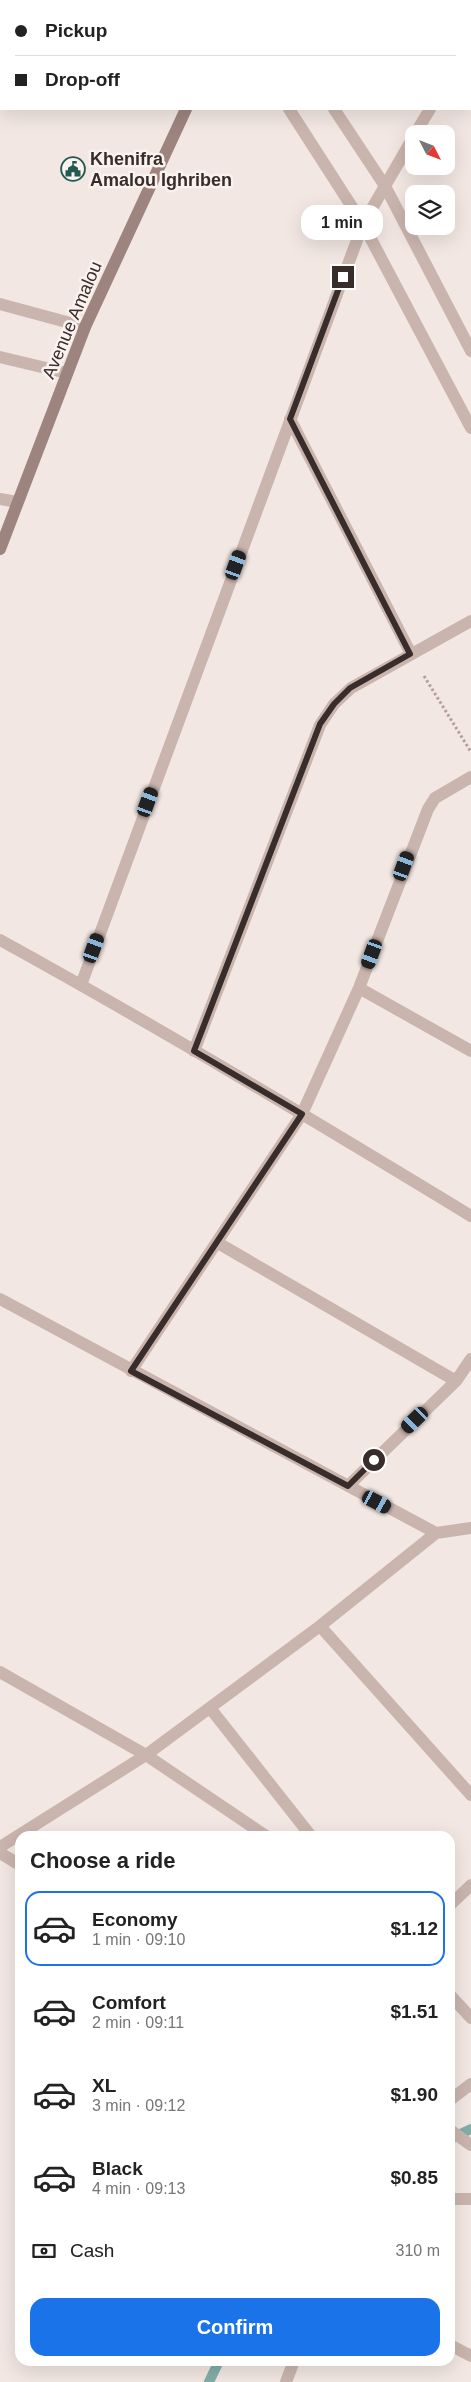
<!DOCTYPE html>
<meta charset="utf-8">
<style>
:root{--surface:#fff;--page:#f2f2f2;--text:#222;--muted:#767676;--line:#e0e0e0;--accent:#1a73e8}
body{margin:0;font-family:Arial,sans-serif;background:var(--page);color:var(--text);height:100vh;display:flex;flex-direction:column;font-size:19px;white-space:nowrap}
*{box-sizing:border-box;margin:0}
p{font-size:16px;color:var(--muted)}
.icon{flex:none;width:28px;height:28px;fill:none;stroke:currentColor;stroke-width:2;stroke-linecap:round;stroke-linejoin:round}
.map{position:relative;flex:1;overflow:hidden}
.drawer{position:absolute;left:15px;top:1831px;width:440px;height:535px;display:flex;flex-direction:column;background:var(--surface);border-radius:15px;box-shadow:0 5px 20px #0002}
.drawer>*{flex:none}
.hud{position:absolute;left:0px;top:0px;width:471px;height:110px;box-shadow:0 5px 20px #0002;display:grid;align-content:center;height:110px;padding:0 15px;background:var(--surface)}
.needle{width:32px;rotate:132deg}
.buttons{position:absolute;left:405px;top:125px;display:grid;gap:10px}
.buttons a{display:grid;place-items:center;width:50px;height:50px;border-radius:10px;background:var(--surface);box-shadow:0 5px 20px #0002;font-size:25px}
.end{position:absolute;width:22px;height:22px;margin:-11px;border:6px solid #392d2c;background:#fff;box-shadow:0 0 0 2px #fff}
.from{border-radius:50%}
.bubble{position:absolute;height:35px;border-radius:15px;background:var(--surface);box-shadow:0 5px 20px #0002;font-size:16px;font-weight:800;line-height:35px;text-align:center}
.car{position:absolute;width:15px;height:30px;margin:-15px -8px;border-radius:6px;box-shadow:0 0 4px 1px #0007;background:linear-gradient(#222 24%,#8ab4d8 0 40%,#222 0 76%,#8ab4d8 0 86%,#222 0)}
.hud b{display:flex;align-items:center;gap:18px;height:48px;font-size:19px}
.hud b+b{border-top:1px solid var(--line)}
.hud i{width:12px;height:12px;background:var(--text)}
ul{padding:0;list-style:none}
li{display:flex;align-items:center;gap:15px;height:75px;margin:0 10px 8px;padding:0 5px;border:2px solid transparent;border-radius:15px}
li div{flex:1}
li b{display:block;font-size:19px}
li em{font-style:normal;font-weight:800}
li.current{border-color:var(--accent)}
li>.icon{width:45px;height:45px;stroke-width:1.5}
h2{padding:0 15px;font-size:22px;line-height:60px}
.pay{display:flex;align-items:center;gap:12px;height:55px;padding:0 15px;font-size:19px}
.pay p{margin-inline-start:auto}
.action{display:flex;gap:10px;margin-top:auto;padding:10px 15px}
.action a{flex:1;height:58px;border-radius:15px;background:var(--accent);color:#fff;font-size:20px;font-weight:800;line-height:58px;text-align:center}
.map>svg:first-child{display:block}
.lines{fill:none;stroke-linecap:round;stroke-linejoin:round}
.stream{stroke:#82aea7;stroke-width:10}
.path{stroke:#b69f98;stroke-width:3;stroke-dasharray:2.5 2.5;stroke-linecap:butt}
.street{stroke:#cab5ae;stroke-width:12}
.secondary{stroke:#9e847f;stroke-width:12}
.route{stroke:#392d2c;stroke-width:6}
.labels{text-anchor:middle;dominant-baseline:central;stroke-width:5;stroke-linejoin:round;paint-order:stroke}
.poi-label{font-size:18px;font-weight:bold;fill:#392d2c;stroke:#faf2ee;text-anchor:start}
.street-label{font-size:18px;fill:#392d2c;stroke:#faf2ee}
</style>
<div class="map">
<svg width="471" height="2382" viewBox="0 0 471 2382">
<rect width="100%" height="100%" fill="#f2e7e2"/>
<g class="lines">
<path class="stream" d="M450,2139L471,2129
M209,2382L219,2361"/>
<path class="path" d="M424,676L471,752"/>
<path class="street" d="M264,0L265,1
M470,40L471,39
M470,51L471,52
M289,109L363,224L471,428
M334,109L385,186L471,351
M415,134L430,109
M0,304L85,327
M0,357L67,373
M290,419L411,654
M0,499L17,502
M0,940C160,1028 316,1122 471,1216
M81,985L363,224L414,136
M359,988L471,1051
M194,1051L320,725L334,704L351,688L471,621
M218,1243L456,1381
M0,1299L436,1533
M131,1371L302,1114L359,988L428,809L435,798L471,777
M348,1486L456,1381L471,1359
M320,1626L471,1795
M0,1672L146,1755L266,1836
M210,1708L311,1836
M0,1847L146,1755L320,1626L436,1533L471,1528
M0,1853L20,1865
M450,1905L471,1885
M450,1995L471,2018
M450,2100L471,2084
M450,2130L471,2145
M450,2199H471
M450,2345L471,2356
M286,2382L294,2361"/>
<path class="secondary" d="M238,1L239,0
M0,549L85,327L186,109"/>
</g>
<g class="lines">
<path class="route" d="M343,277L290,419L410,654L350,688L334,704L320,724L194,1051L302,1114L131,1371L348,1486L374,1460"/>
</g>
<defs>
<g id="civic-ring" transform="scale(1.25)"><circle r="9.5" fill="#faf2ee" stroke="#235951" stroke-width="1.5"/><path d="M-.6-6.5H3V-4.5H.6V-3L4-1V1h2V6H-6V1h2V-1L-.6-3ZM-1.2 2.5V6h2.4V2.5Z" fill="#235951"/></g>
</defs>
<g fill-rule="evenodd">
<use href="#civic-ring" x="73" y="169"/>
</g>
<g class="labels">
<g class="poi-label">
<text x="90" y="159">Khenifra<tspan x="90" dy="21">Amalou Ighriben</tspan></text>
</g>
<g class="street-label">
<text transform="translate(72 320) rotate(-67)">Avenue Amalou</text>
</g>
</g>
</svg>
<div class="buttons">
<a><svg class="needle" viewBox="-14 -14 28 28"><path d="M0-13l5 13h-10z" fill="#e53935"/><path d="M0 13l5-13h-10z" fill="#767676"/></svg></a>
<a><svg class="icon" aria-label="layers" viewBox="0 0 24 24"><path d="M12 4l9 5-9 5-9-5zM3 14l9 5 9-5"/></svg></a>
</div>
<i class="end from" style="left:374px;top:1460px"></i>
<i class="end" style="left:343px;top:277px"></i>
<div class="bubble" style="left:301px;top:205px;width:82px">1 min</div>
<i class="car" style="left:236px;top:565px;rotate:20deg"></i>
<i class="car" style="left:148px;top:802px;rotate:20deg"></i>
<i class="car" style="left:404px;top:866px;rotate:20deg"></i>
<i class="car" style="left:94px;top:948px;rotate:20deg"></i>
<i class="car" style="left:372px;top:954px;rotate:200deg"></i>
<i class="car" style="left:415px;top:1420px;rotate:226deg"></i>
<i class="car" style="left:377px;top:1502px;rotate:118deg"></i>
<div class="hud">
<b><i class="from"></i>Pickup</b>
<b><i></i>Drop-off</b>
</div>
<section class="drawer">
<h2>Choose a ride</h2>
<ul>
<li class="current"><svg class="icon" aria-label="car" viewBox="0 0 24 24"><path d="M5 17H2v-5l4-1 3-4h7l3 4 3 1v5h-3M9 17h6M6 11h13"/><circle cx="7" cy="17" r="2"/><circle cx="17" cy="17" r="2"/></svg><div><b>Economy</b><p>1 min · 09:10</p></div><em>$1.12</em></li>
<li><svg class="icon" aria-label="car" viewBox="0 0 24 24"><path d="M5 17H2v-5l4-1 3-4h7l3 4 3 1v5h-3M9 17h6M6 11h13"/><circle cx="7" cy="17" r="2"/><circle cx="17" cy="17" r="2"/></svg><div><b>Comfort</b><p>2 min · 09:11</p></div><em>$1.51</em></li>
<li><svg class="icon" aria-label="car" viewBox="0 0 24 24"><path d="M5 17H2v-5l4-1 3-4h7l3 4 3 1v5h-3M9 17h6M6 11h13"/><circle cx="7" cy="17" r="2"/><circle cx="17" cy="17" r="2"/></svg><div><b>XL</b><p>3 min · 09:12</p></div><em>$1.90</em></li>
<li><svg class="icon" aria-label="car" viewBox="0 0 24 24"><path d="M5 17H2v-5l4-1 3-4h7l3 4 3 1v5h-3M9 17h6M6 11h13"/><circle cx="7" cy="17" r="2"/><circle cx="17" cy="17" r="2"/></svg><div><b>Black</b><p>4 min · 09:13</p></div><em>$0.85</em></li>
</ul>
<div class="pay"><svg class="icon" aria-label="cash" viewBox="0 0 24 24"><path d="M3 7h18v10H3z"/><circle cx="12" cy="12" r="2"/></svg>Cash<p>310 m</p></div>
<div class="action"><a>Confirm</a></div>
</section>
</div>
